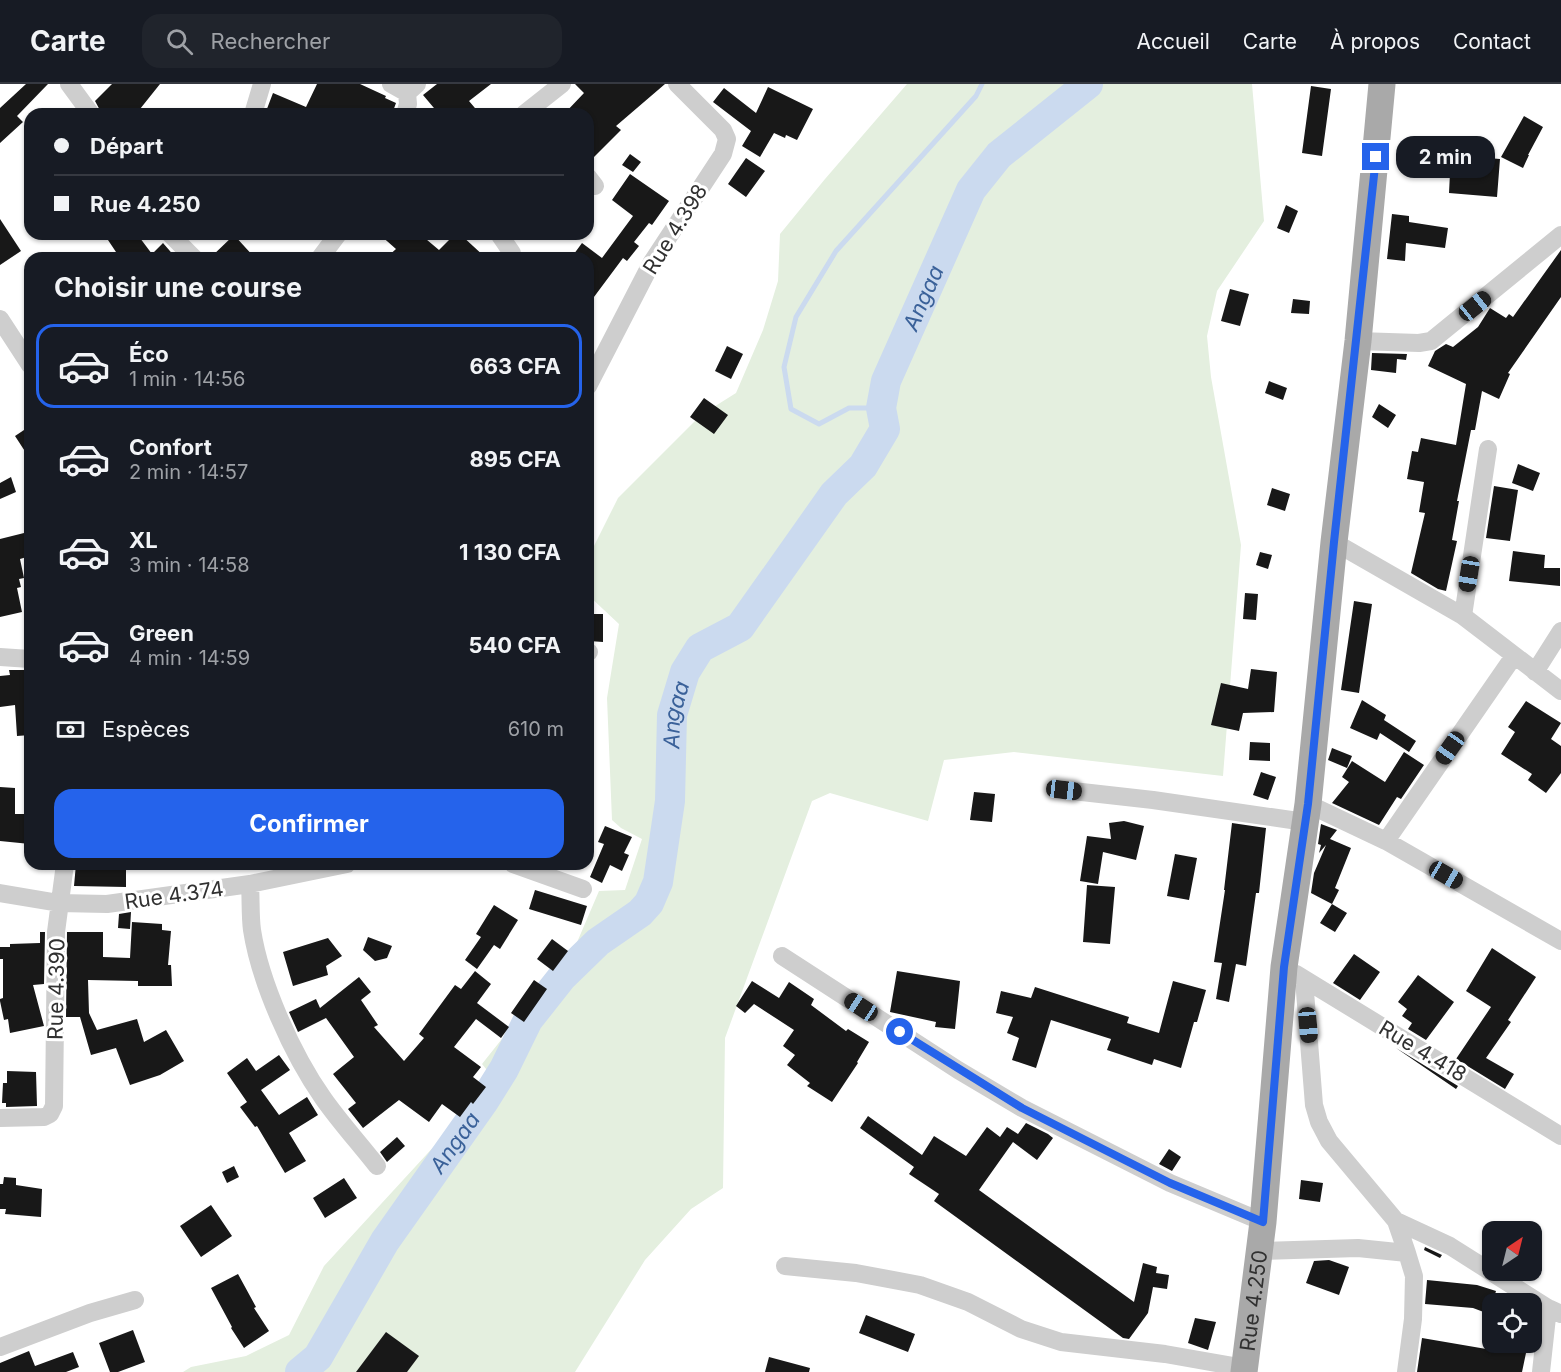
<!DOCTYPE html>
<html lang="fr">
<meta charset="utf-8">
<style>
:root{--surface:#171b24;--page:#20242c;--text:#f1f3f6;--muted:#9ea1a6;--line:#363941;--accent:#2563eb}
body{margin:0;font-family:Inter,sans-serif;background:var(--page);color:var(--text);height:100vh;display:flex;flex-direction:column;font-size:22px;white-space:nowrap}
*{box-sizing:border-box;margin:0}
p{font-size:20px;color:var(--muted)}
.icon{flex:none;width:33px;height:33px;fill:none;stroke:currentColor;stroke-width:2;stroke-linecap:round;stroke-linejoin:round}
.map{position:relative;flex:1;overflow:hidden}
.drawer{position:absolute;left:24px;top:168px;width:570px;height:618px;display:flex;flex-direction:column;background:var(--surface);border-radius:18px;box-shadow:0 2px 4px #0004}
.drawer>*{flex:none}
.guide{position:absolute;left:24px;top:24px;width:570px;height:132px;border-radius:18px;box-shadow:0 2px 4px #0004;display:grid;align-content:center;height:132px;padding:0 30px;background:var(--surface)}
.needle{width:39px;rotate:35deg}
.tools{position:absolute;left:1482px;top:1137px;display:grid;gap:12px}
.tools a{display:grid;place-items:center;width:60px;height:60px;border-radius:12px;background:var(--surface);box-shadow:0 2px 4px #0004;font-size:30px}
.end{position:absolute;width:27px;height:27px;margin:-14px;border:8px solid #2563eb;background:#fff;box-shadow:0 0 0 3px #fff}
.from{border-radius:50%}
.bubble{position:absolute;height:42px;border-radius:18px;background:var(--surface);box-shadow:0 2px 4px #0004;font-size:20px;font-weight:700;line-height:42px;text-align:center}
.car{position:absolute;width:18px;height:36px;margin:-18px -9px;border-radius:8px;box-shadow:0 0 4px 2px #0007;background:linear-gradient(#222 24%,#8ab4d8 0 40%,#222 0 76%,#8ab4d8 0 86%,#222 0)}
.guide b{display:flex;align-items:center;gap:21px;height:57px;font-size:22px}
.guide b+b{border-top:2px solid var(--line)}
.guide i{width:15px;height:15px;background:var(--text)}
ul{padding:0;list-style:none}
li{display:flex;align-items:center;gap:18px;height:84px;margin:0 12px 9px;padding:0 18px;border:3px solid transparent;border-radius:18px}
li div{flex:1}
li b{display:block;font-size:22px}
li em{font-style:normal;font-weight:700}
li.current{border-color:var(--accent)}
li>.icon{width:54px;height:54px;stroke-width:1.5}
h2{padding:0 30px;font-size:27px;line-height:72px}
.pay{display:flex;align-items:center;gap:15px;height:66px;padding:0 30px;font-size:22px}
.pay p{margin-inline-start:auto}
.button{display:flex;gap:12px;margin-top:auto;padding:12px 30px}
.button a{flex:1;height:69px;border-radius:18px;background:var(--accent);color:#fff;font-size:24px;font-weight:700;line-height:69px;text-align:center}
header{display:flex;align-items:center;gap:36px;box-sizing:border-box;height:84px;padding:0 30px;background:var(--surface);border-bottom:2px solid var(--line)}
header strong{font-size:28px}
nav{display:flex;gap:33px;margin-inline-start:auto;font-size:21px}
.search{width:420px;height:54px;background:var(--page);display:flex;align-items:center;gap:15px;box-sizing:border-box;padding:0 21px;border-radius:18px;color:var(--muted);font-size:22px}
.map>svg:first-child{display:block}
.green{fill:#e4efdf}
.lines{fill:none;stroke-linecap:round;stroke-linejoin:round}
.stream{stroke:#cbdaef;stroke-width:5}
.river{stroke:#cbdaef;stroke-width:30}
.building{fill:#181818}
.minor{stroke:#cecece;stroke-width:18}
.primary{stroke:#a9a9a9;stroke-width:27}
.route{stroke:#2563eb;stroke-width:8}
.labels{text-anchor:middle;dominant-baseline:central;stroke-width:6;stroke-linejoin:round;paint-order:stroke}
.street-label{font-size:21px;fill:#313131;stroke:#fff}
.water-label{font-size:22px;font-style:italic;fill:#3a6199;stroke:#fff}
</style>
<header>
<strong>Carte</strong>
<div class="search"><svg class="icon" aria-label="search" viewBox="0 0 24 24"><circle cx="10" cy="10" r="6"/><path d="M15 15l6 6"/></svg>Rechercher</div>
<nav><a>Accueil</a><a>Carte</a><a>À propos</a><a>Contact</a></nav>
</header>
<div class="map">
<svg width="1561" height="1288" viewBox="0 0 1561 1288">
<rect width="100%" height="100%" fill="#fff"/>
<path class="green" d="M907,0H1252L1264,137L1217,207L1207,252L1211,293L1241,461L1223,692L1014,668L944,676L928,737L830,709L812,717L725,954L723,1104L691,1125L645,1176L575,1288H183L191,1283L246,1272L289,1251L324,1182L495,996L482,980L521,931L566,884L599,807L625,806L642,755L621,744L612,736L607,614L619,540L588,511L589,472L618,414L701,331L736,309L763,246L778,197L780,150L825,95Z"/>
<g class="lines">
<path class="stream" d="M881,324H849L819,340L791,325L784,283L796,233L836,167L976,12L982,0"/>
<path class="river" id="s1" d="M300,1288L318,1273L385,1157L484,1017L504,985L528,936L562,893L598,858L640,829L649,819L658,798L670,717L672,631L685,588L700,564L740,543L834,410L863,382L885,345L881,324L886,297L971,106L999,71L1088,0"/>
</g>
<path class="building" d="M26,0H48L17,32L23,38L0,59V24Z
M112,0H160L136,30H102L95,17Z
M317,0H360L386,12L385,14L396,19L392,30H265L273,9L306,23Z
M437,0H491L469,17L480,30H439L423,11Z
M575,0H665L616,42L621,46L588,79V30H564L584,9Z
M1311,2L1331,5L1322,72L1302,69Z
M768,3L813,25L797,56L786,51L785,54L774,49L760,73L742,62L751,47L713,18L724,4L756,29Z
M1524,32L1543,43L1528,71H1529L1523,84L1501,73Z
M630,70L641,78L633,88L622,81Z
M1462,72L1500,75L1497,113L1449,109L1450,89L1460,90Z
M746,74L765,87L746,113L728,100Z
M630,90L669,117L652,141L649,139L634,158L639,162L627,177L623,174L588,221V174H571L582,159L602,174L633,132L612,116Z
M1286,121L1298,127L1289,149L1277,144Z
M1392,130L1409,132V138L1448,144L1445,164L1406,159L1405,177L1387,175Z
M0,135L21,167L0,181Z
M104,150H137L152,170L163,159L176,174H120Z
M379,150H420L439,166L455,150H460L486,174H386L396,165Z
M234,151L255,174H210Z
M1561,166V213L1508,289L1510,290L1499,315L1482,307L1475,346H1471L1457,417H1459L1452,456L1457,457L1446,507L1438,505L1411,489L1425,429L1419,428L1424,398L1407,395L1412,367L1418,368L1421,354L1456,361L1466,300L1428,282L1435,267L1446,260L1453,263L1478,243L1490,224L1506,234L1509,230L1513,233Z
M1230,205L1249,210L1240,242L1221,237Z
M1293,215L1310,217L1309,230L1291,229Z
M727,262L743,270L731,295L715,287Z
M1372,269L1407,270L1406,276L1397,275L1396,289L1371,286Z
M1269,297L1287,304L1283,316L1265,309Z
M704,314L728,331L714,350L690,333Z
M1379,320L1396,331L1388,344L1372,333Z
M30,342V375L15,352Z
M1518,380L1540,389L1533,407L1512,399Z
M11,393L16,408L0,415V399Z
M1494,402L1518,406L1510,457L1486,454Z
M1272,404L1290,410L1285,427L1267,421Z
M28,448L30,456V472L20,475L24,494L19,495L21,503L17,504L22,528L0,533V455Z
M1513,467L1545,471L1544,484H1560V502L1509,497Z
M1260,468L1272,471L1268,485L1256,481Z
M1245,509L1258,510L1256,536L1243,535Z
M1354,517L1372,520L1359,609L1341,606Z
M588,530H603V558L589,557Z
M1251,585L1277,588L1274,628L1243,629L1239,647L1211,641L1221,599L1248,605Z
M9,586H30V651L17,652L15,621L0,623V592L10,591Z
M1362,616L1386,631L1384,636L1416,657L1409,668L1380,649L1377,656L1350,644Z
M1526,617L1561,639L1551,655L1561,662V689L1546,709L1528,696L1532,690L1501,670L1515,648L1508,643Z
M1250,658L1270,659V677L1249,676Z
M1332,664L1352,672L1347,684L1328,676Z
M1404,668L1424,681L1401,715L1397,713L1379,741L1332,719L1349,698L1342,693L1352,677L1385,698Z
M1261,688L1276,693L1268,716L1253,711Z
M0,703L15,704V730H30V760L0,757Z
M974,708L995,710L992,738L970,736Z
M1124,737L1144,742L1136,776L1103,768L1098,800L1080,797L1087,752L1111,755L1109,739Z
M1232,739L1266,744L1259,809H1256L1246,882L1236,880L1229,918L1216,915L1222,879L1214,878L1225,806H1224Z
M1321,740L1337,746L1330,755L1351,764L1335,804L1339,806L1332,820L1311,809L1314,789L1326,761L1319,769L1321,761L1318,760Z
M605,742L632,753L624,769L629,771L622,787L610,781L602,799L590,793L604,760L598,758Z
M1175,770L1197,774L1189,816L1167,812Z
M76,780H126V803L74,802Z
M1087,801L1115,803L1110,860L1083,858Z
M535,806L587,822L581,841L529,825Z
M1332,820L1347,829L1335,848L1320,839Z
M494,821L518,836L500,865L494,861L477,885L465,876L481,853L476,850Z
M131,828L130,845L118,844L119,830Z
M132,838L162,840V846L171,847L168,881H171L172,902H138V897L88,896L89,929L97,946L137,935L144,958L166,946L184,977L160,991L130,1001L116,964L91,971L80,933H66L67,848H103V873L130,874Z
M40,848H45L44,900L33,901L44,942L10,949L8,935L4,936L0,917V915L3,914V875H0V863H10V860L40,859Z
M368,853L392,862L387,874L375,877L363,866Z
M328,854L342,872L326,882L328,891L293,902L283,868Z
M552,855L568,867L553,887L537,875Z
M1492,864L1536,893L1508,936L1511,938L1486,974L1514,990L1505,1005L1456,975L1491,923L1466,907Z
M1354,870L1380,888L1360,916L1333,899Z
M475,887L491,900L477,919L509,943L501,954L476,935L454,963L481,983L473,993L486,1003L473,1020L471,1018L460,1033L442,1020L429,1038L399,1016L363,1044L348,1025L356,1019L333,990L354,973L326,934L298,948L289,928L316,915L320,924L359,893L371,908L361,916L378,941L374,943L404,977L424,954L419,950L455,901L461,905Z
M897,887L960,897L955,945L935,943L936,938L890,928Z
M1418,891L1454,918L1426,956L1408,945L1412,939L1402,932L1407,925L1398,918Z
M534,896L547,905L524,938L511,929Z
M752,897L779,914L789,898L814,915L811,921L846,947L848,945L869,958L857,978L858,979L832,1018L807,1002L810,999L787,981L795,971L783,962L794,946L754,920L745,929L736,922Z
M1173,897L1206,906L1197,938H1194L1181,984L1154,975L1152,981L1107,966L1111,955L1051,936L1036,984L1012,976L1019,954L1007,949L1013,933L996,929L1001,907L1031,914L1035,903L1129,933L1127,939L1159,949Z
M1396,964L1458,1002L1456,1005Z
M279,971L290,986L261,1006L279,1031L307,1013L318,1031L289,1049L306,1077L285,1089L257,1042L255,1043L240,1023L247,1018L227,989L247,974L256,987Z
M7,987L36,988L37,1022L6,1023V1019H2L3,999H7Z
M868,1032L922,1071L934,1052L966,1072L987,1043L1000,1053L1007,1043L1018,1050L1026,1039L1048,1050L1053,1054L1037,1076L1013,1058L979,1106L1134,1218L1143,1179L1157,1183L1156,1189L1169,1191L1167,1205L1153,1203L1148,1229L1129,1255L1123,1254L934,1117L939,1110L909,1090L914,1083L860,1044Z
M397,1053L405,1062L387,1078L380,1068Z
M1169,1065L1181,1073L1172,1087L1159,1080Z
M234,1082L239,1093L227,1099L222,1088Z
M4,1093L16,1094V1101L42,1105L41,1133L5,1130L6,1125H0V1100H3Z
M344,1094L357,1114L325,1134L313,1114Z
M1301,1096L1323,1099L1320,1118L1299,1115Z
M211,1121L232,1152L201,1173L180,1142Z
M1425,1163L1442,1171L1440,1174L1424,1166Z
M1329,1176L1349,1183L1339,1211L1306,1199L1314,1177Z
M238,1190L256,1223L254,1224L269,1247L244,1264L231,1244L232,1243L211,1204Z
M1427,1196L1477,1201L1496,1207L1489,1230L1473,1224L1425,1220Z
M866,1231L915,1250L908,1268L859,1249Z
M1195,1234L1216,1238L1208,1266L1188,1259Z
M133,1246L145,1278L118,1288H110L99,1259Z
M386,1248L419,1272L407,1288H356Z
M1422,1254L1498,1267V1264L1526,1269L1522,1288H1417Z
M29,1267L35,1282L73,1268L79,1283L66,1288H0V1279Z
M769,1273L810,1284L809,1288H765Z"/>
<g class="lines">
<path class="minor" d="M69,0L91,30
M391,0L407,9L417,0
M253,30L262,0
M405,30L408,20L407,9
M524,30L562,0
M588,93L595,102
M170,150L194,174
M499,150L512,169L511,174
M320,174L338,150
M0,235L30,281
M1358,257L1419,259L1431,257L1561,151
M588,302L652,178L723,70L727,55L723,46L677,0
M1334,458L1463,532L1561,607
M1463,532L1488,365
M588,568H589
M0,573L30,575
M1535,588L1561,547
M1064,706L1153,716L1305,738
M1308,720L1386,757L1561,857
M1386,757L1514,572
M513,780L583,805
M250,800C251,815 250,831 252,846C260,898 292,970 323,1014C339,1037 359,1059 377,1082
M0,809L59,819L107,820L250,800L347,780
M782,872L958,986L1022,1024L1170,1099L1263,1138
M1296,890L1561,1052
M1304,895L1314,1021L1319,1038L1329,1057L1396,1137L1407,1169L1414,1192L1413,1235L1406,1288
M0,1034L44,1033L50,1030L54,1022L56,848L65,780
M1396,1137L1450,1162L1548,1224L1561,1230
M1259,1167L1358,1164L1407,1169
M785,1182L856,1189L920,1201L968,1218L1021,1245L1061,1258L1165,1270L1245,1284
M0,1263L90,1229L135,1216
M1541,1288L1548,1224"/>
<path class="primary" id="s2" d="M1244,1288L1263,1138L1284,883L1308,720L1334,458L1358,257L1382,0"/>
</g>
<g class="lines">
<path class="route" d="M900,948L1022,1024L1170,1099L1263,1138L1284,883L1308,720L1334,458L1376,73"/>
</g>
<g class="labels">
<g class="street-label">
<text transform="translate(675 145) rotate(-58)">Rue 4.398</text>
<text transform="translate(174 811) rotate(-8)">Rue 4.374</text>
<text transform="translate(56 905) rotate(-89)">Rue 4.390</text>
<text transform="translate(1423 967) rotate(31)">Rue 4.418</text>
<text stroke="none"><textPath href="#s2" startOffset="72">Rue 4.250</textPath></text>
</g>
<g class="water-label">
<text stroke="none"><textPath href="#s1" startOffset="1286">Angaa</textPath></text>
<text stroke="none"><textPath href="#s1" startOffset="782">Angaa</textPath></text>
<text stroke="none"><textPath href="#s1" startOffset="278">Angaa</textPath></text>
</g>
</g>
</svg>
<div class="tools">
<a><svg class="needle" viewBox="-14 -14 28 28"><path d="M0-13l5 13h-10z" fill="#e53935"/><path d="M0 13l5-13h-10z" fill="#9ea1a6"/></svg></a>
<a><svg class="icon" aria-label="locate" viewBox="0 0 24 24"><circle cx="12" cy="12" r="6"/><path d="M12 2v4M12 18v4M2 12h4M18 12h4"/></svg></a>
</div>
<i class="end from" style="left:900px;top:948px"></i>
<i class="end" style="left:1376px;top:73px"></i>
<div class="bubble" style="left:1396px;top:52px;width:99px">2 min</div>
<i class="car" style="left:1475px;top:222px;rotate:51deg"></i>
<i class="car" style="left:1469px;top:490px;rotate:189deg"></i>
<i class="car" style="left:1450px;top:664px;rotate:215deg"></i>
<i class="car" style="left:1064px;top:706px;rotate:97deg"></i>
<i class="car" style="left:1446px;top:791px;rotate:120deg"></i>
<i class="car" style="left:861px;top:923px;rotate:303deg"></i>
<i class="car" style="left:1308px;top:941px;rotate:175deg"></i>
<div class="guide">
<b><i class="from"></i>Départ</b>
<b><i></i>Rue 4.250</b>
</div>
<section class="drawer">
<h2>Choisir une course</h2>
<ul>
<li class="current"><svg class="icon" aria-label="car" viewBox="0 0 24 24"><path d="M5 17H2v-5l4-1 3-4h7l3 4 3 1v5h-3M9 17h6M6 11h13"/><circle cx="7" cy="17" r="2"/><circle cx="17" cy="17" r="2"/></svg><div><b>Éco</b><p>1 min · 14:56</p></div><em>663 CFA</em></li>
<li><svg class="icon" aria-label="car" viewBox="0 0 24 24"><path d="M5 17H2v-5l4-1 3-4h7l3 4 3 1v5h-3M9 17h6M6 11h13"/><circle cx="7" cy="17" r="2"/><circle cx="17" cy="17" r="2"/></svg><div><b>Confort</b><p>2 min · 14:57</p></div><em>895 CFA</em></li>
<li><svg class="icon" aria-label="car" viewBox="0 0 24 24"><path d="M5 17H2v-5l4-1 3-4h7l3 4 3 1v5h-3M9 17h6M6 11h13"/><circle cx="7" cy="17" r="2"/><circle cx="17" cy="17" r="2"/></svg><div><b>XL</b><p>3 min · 14:58</p></div><em>1 130 CFA</em></li>
<li><svg class="icon" aria-label="car" viewBox="0 0 24 24"><path d="M5 17H2v-5l4-1 3-4h7l3 4 3 1v5h-3M9 17h6M6 11h13"/><circle cx="7" cy="17" r="2"/><circle cx="17" cy="17" r="2"/></svg><div><b>Green</b><p>4 min · 14:59</p></div><em>540 CFA</em></li>
</ul>
<div class="pay"><svg class="icon" aria-label="cash" viewBox="0 0 24 24"><path d="M3 7h18v10H3z"/><circle cx="12" cy="12" r="2"/></svg>Espèces<p>610 m</p></div>
<div class="button"><a>Confirmer</a></div>
</section>
</div>
